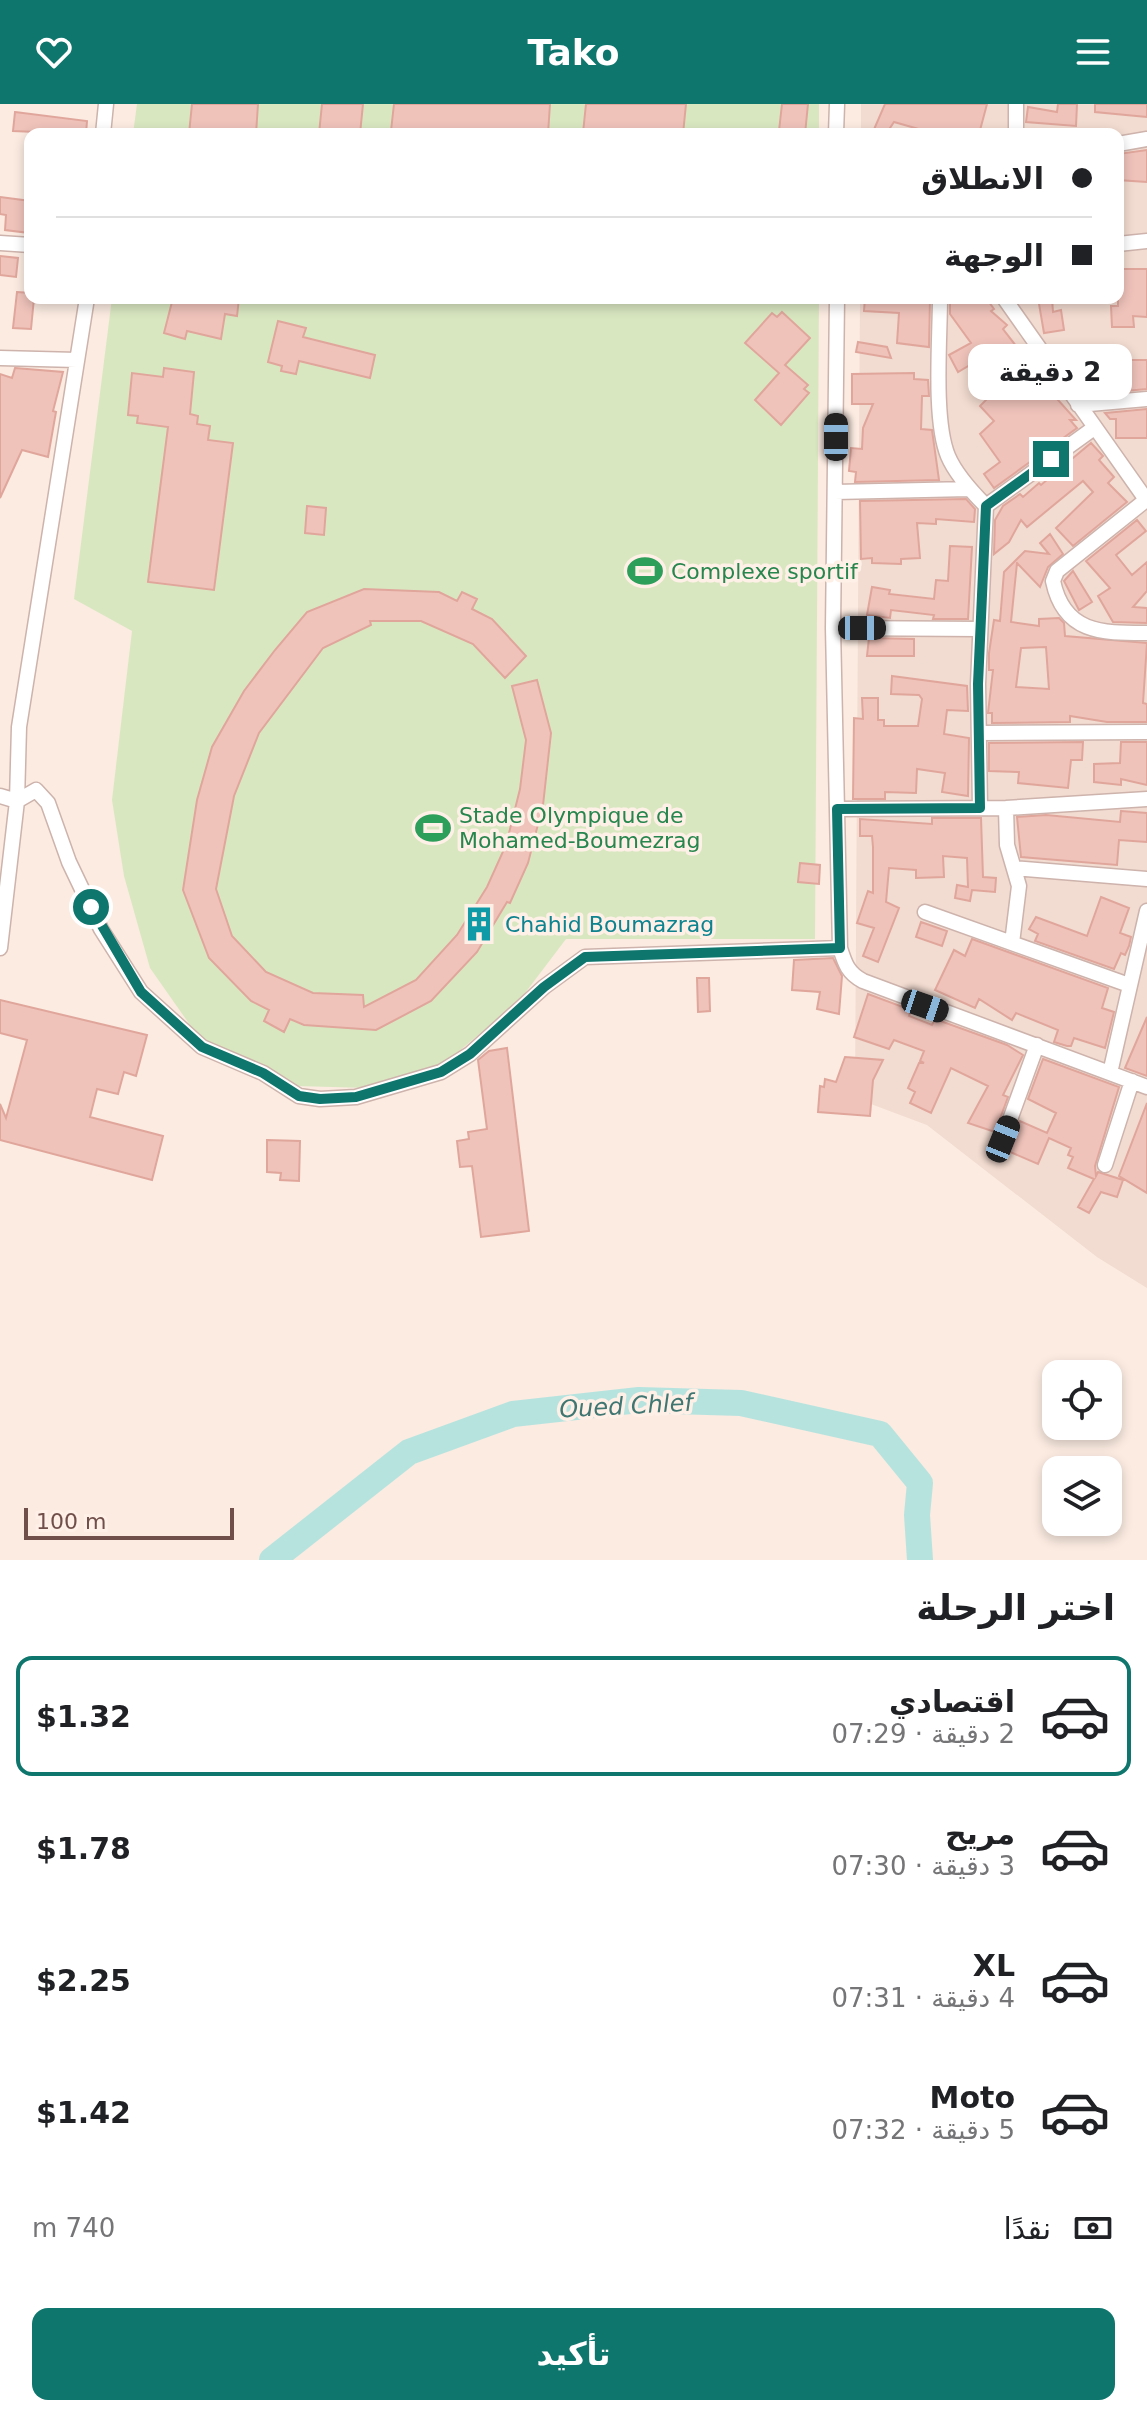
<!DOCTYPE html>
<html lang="ar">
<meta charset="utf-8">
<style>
:root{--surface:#fff;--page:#f6f6f6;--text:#202124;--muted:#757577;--line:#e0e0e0;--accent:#0f766e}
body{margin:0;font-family:"DejaVu Sans","Noto Naskh Arabic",sans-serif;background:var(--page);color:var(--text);direction:rtl;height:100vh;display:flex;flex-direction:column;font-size:30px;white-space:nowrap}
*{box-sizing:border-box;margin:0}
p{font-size:26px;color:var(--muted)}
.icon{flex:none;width:44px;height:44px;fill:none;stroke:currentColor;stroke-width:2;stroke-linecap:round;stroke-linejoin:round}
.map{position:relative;height:1456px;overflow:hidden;direction:ltr}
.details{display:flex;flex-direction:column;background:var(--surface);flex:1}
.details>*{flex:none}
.banner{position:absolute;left:24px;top:24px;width:1100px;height:176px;border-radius:16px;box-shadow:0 4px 12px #0003;direction:rtl;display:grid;align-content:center;height:176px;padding:0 32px;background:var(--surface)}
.buttons{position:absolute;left:1042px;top:1256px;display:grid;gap:16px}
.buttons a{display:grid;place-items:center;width:80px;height:80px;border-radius:16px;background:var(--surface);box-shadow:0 4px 12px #0003;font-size:40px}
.scale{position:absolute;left:24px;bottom:20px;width:210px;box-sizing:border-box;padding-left:8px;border:4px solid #704f4a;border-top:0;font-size:22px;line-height:28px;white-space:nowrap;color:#704f4a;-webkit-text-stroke:6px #fef0e7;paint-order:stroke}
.end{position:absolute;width:36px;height:36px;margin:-18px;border:10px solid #0f766e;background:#fff;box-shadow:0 0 0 4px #fff}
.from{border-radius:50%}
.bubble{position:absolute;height:56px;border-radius:16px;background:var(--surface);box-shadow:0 4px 12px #0003;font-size:26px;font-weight:800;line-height:56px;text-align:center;direction:rtl}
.car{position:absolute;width:24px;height:48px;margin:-24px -12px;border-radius:10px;box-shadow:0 0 6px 2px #0007;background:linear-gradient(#222 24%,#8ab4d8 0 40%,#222 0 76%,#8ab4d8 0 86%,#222 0)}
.banner b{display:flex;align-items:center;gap:28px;height:76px;font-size:30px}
.banner b+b{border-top:2px solid var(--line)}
.banner i{width:20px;height:20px;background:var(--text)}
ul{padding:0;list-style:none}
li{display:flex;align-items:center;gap:24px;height:120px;margin:0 16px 12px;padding:0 16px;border:4px solid transparent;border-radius:16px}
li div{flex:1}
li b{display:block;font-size:30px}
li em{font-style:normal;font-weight:800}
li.on{border-color:var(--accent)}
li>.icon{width:72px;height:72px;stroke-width:1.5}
h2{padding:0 32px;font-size:36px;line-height:96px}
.pay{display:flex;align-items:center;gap:20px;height:88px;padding:0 32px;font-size:30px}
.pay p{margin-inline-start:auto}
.action{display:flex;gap:16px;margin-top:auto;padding:16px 32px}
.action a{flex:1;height:92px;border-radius:16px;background:var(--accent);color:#fff;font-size:32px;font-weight:800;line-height:92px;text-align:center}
header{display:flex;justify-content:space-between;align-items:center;height:104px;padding:0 32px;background:var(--accent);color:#fff;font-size:36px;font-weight:800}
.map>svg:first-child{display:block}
.residential{fill:#f2dbd0}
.green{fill:#d9e7c1}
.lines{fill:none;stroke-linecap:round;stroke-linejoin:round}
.river{stroke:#b7e3df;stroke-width:26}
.building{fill:#efc3ba;stroke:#e0a69c;stroke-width:2;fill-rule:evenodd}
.minor-casing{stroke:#cdb3ac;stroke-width:17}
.minor{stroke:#fff;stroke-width:14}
.route{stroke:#0f766e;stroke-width:10}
.labels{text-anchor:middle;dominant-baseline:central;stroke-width:7;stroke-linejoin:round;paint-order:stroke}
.leisure-label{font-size:22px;fill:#27864d;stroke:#fef0e7;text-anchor:start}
.culture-label{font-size:22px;fill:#0d838f;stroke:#fef0e7;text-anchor:start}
.water-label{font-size:24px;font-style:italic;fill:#3f7672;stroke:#fef0e7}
</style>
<header><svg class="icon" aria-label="menu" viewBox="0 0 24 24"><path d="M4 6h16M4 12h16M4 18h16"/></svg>Tako<svg class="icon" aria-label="heart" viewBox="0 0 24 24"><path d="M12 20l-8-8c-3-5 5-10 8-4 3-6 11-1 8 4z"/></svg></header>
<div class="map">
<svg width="1147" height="1456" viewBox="0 0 1147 1456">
<rect width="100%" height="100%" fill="#fbebe1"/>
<path class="residential" d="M861,0H1147V1184L1097,1153L927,1021L855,994L860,194H1118V30H861Z"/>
<path class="green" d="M137,0H819V30H133Z
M112,194H819L815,835H566L519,897L446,958L367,984L296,982L204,941L150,864L124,772L112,696L132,527L74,495Z"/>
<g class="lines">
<path class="river" d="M272,1456L409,1348L513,1310L639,1296L741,1299L880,1330L920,1379L917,1411L920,1456"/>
</g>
<path class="building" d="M192,0H258L256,30H189Z
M322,0H363L360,30H319Z
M394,0H550L548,30L391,27Z
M586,0H686L683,30L583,29Z
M782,0H808L805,30L779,27Z
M885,0H987L979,30H936L894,18L886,30H872Z
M1058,0H1077L1076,22L1026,18L1028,3L1057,8Z
M1095,0H1147V13L1095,8Z
M15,8L87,17L86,30L13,27Z
M1147,46V78L1118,76V50Z
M0,93L30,97V129L5,126L6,111L0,110Z
M0,152L18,154L16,173L0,171Z
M1118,165H1147V213L1133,212L1134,223H1112L1111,202H1118Z
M17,188L30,189V194H34L31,225L13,224Z
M173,194H239L237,212L225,210L221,235L187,227L185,235L164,229Z
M865,194H930L929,243L897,239L899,209L864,207Z
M950,194H986L994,205L991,207L1007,221L1003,225L1023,251L1016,257L1037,290L1052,280L1061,293L1058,296L1076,316H1070L1077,324L994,384L984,370L1000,358L980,330L994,317L980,302L997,285L975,258L958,268L949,251L971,239L950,210Z
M1038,194H1052L1053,208L1061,206L1064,226L1044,229Z
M782,208L810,234L785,261L808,281L804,285L809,289L781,321L755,296L779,269L745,239L772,209L777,213Z
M278,217L306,224L303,233L375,251L370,274L299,257L296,270L281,267L282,262L268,258Z
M858,238L887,243L891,254L856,248Z
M1104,256H1147V285L1104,289Z
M15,264L63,268L53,307L56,308L48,353L22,346L0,394V270L12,274Z
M164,264L194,268L190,310L198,312L197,320L210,322L208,336L233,339L214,486L148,478L168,323L137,319L138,312L128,311L132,269L163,273Z
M914,269V275L928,276L929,292H922L921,325L932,326L939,376L855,378L856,368L849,367L851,344L862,345L863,324L873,300H852V270Z
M1147,305V334H1116V315H1110L1105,309Z
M1091,339L1103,352L1099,356L1114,373L1108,379L1127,398L1073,442L1056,424L1093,388L1083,377L1027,423L1021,416L1009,438L994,450L995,416L1003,402L1020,390L1023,393L1039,379L1041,381Z
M966,395L975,405L974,418L936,415V420L917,419L920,454L901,455V460L872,459V454L861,455L860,397Z
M307,402L326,404L324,431L305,429Z
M1137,416L1146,427L1116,451L1132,471L1147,458V487L1133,503L1147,504V519L1113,518L1098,492L1110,484L1086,457Z
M1050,430L1063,450L1048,463L1040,483L1017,459L1011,518L1039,522V515L1059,514L1064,519L1065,532L1147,539L1143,599L1147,600V618H1107L1070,612V618L992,619V609H988L993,566H989V549L994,516L1000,517L1004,468L1025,447L1049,450L1040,439ZM1046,543L1049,585L1016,583L1021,544Z
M950,442L972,443L968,515H933L934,511L891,506L890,514L867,511L872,483L890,486L889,490L934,495L936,476L948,477Z
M1073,467L1092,498L1079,506L1064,477Z
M364,485L439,488L457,497L462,488L477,495L472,505L492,515L526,552L505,574L473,540L421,517H370L371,521L323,544L259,629L234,692L216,785L232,832L266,868L313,889L363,891L364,903L416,876L457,831L487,783L506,741L520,685L526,636L512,582L537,576L551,629L543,701L528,759L510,799L507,798L477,848L431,897L376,926L304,921L290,915L284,928L264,917L269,906L251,897L209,854L183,786L197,696L212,643L244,587L275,546L307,508Z
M869,534L914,535V552H867Z
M892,572L967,582L968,607L947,606L944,630L969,634L968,692L942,688L945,669L917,665L916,689L885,688V695H853L854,614L863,615L862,594H878V616H884V622H918L922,595L919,591L891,590Z
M1083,638L1082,656H1071L1068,684L1018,679L1019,668L989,667V639Z
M1121,638H1147V681L1121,675V681L1094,678V660L1120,659Z
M1121,707L1147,709V738L1119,736L1117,761L1021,753L1017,713L1046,711L1120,718Z
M932,714H981L983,773L996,774L995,788L972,786L970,797L955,794L957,781L968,783L967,754L943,752L944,773L916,774V766L889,764L886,798L899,804L878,858L863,852L874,824L857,819L868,787L873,789V743L872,732H860V715L932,720Z
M800,759L820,761L819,780L798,778Z
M1101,793L1129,804L1120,829L1131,833L1129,842L1125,851L1121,849L1114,865L1035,837L1038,830L1029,825L1036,813L1087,832Z
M921,818L947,827L942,842L916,833Z
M972,835L1108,884L1102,904L1114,908L1105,944L1074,934L1071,942H1067L1054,938L1058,926L1016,909L1012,916L979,895L975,904L935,886L954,846L965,852Z
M833,854L842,872L839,910L817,905L820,888L792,886L794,856Z
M697,874H709L710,907L698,908Z
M868,890L911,906L909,912L932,921L935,915L1007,941L1023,951L1003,991L1008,993L995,1028L968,1019L988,982L951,964L931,1009L910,999L915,988L908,984L919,959H924L920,957L924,947L894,936L889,945L854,933Z
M0,896L147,931L136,972L124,968L118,990L97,985L90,1013L163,1032L152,1076L0,1036V1000L6,1014L27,936L0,929Z
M1147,913V972L1125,964Z
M507,944L529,1127L481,1133L472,1062L460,1063L457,1037L469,1035L468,1028L487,1025L478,956L489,947Z
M845,953L883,956L873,976L870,1012L818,1008L820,982L824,983L825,975L836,978Z
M1043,955L1119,983L1095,1062L1096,1072L1098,1068L1123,1076L1117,1093L1101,1088L1089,1109L1078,1103L1094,1075L1068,1064L1073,1053L1068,1051L1071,1044L1049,1034L1038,1060L1008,1047L1020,1017L1047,1029L1056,1009L1028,995Z
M1147,999V1089L1119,1072Z
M267,1036L300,1037L299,1077L280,1076L281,1069L267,1068Z"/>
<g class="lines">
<g class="minor-casing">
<path id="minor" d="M1016,0V30
M103,30L106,0
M836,30L837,0
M1118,40L1147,35
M0,139L30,141
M1118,140L1147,137
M837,194L833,524L840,844C845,860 848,869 863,877L1147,983
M940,194C940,234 933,316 948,352C956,371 972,388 986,402
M1004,194L1147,397
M0,254L77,256
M1078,301L1147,295
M835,388L969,385
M1146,396L1057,467L1053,477C1064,530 1103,529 1147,529
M833,524L980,525
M979,629L1147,628
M0,692L17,697L19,623L87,194
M980,704L978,580L986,402L1094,324
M1006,704L1007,741L1019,782L1012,839
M837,705L1006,704L1147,695
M1014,764L1147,775
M925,808L1129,881
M0,844L17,697L36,686L48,699L69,758L101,825L141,888L202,943L263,969L299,992L320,995L356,993L441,968L470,950L544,883L585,853L840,844
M1110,969L1147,807
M1003,1035L1037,941
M1105,1061L1132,977"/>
</g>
<use href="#minor" class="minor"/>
</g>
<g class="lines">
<path class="route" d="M91,803L141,888L202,943L263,969L299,992L320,995L356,993L441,968L470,950L544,883L585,853L840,844L837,705L980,704L978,580L986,402L1051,355"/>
</g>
<defs>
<g id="stadium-bare" transform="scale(2.76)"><path d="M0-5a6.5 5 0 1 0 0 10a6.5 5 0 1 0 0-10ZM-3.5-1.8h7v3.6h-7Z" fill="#2e9e5b" stroke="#fef0e7" stroke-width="2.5" paint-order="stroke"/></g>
<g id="building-bare" transform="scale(2.76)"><path d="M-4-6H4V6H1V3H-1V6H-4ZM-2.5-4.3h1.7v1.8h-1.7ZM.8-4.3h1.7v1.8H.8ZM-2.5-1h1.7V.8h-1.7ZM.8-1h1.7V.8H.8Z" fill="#0f9aa8" stroke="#fef0e7" stroke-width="2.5" paint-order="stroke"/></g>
</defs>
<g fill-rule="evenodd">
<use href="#stadium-bare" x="645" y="467"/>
<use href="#stadium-bare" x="433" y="724"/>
<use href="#building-bare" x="479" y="820"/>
</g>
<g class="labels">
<g class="leisure-label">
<text x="671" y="467">Complexe sportif</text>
<text x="459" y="711">Stade Olympique de<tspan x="459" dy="25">Mohamed-Boumezrag</tspan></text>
</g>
<g class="culture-label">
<text x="505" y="820">Chahid Boumazrag</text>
</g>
<g class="water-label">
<text transform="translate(626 1302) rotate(-3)">Oued Chlef</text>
</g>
</g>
</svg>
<div class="buttons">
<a><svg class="icon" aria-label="locate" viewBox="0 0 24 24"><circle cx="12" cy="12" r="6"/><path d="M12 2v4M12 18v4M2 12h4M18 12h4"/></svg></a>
<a><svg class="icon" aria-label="layers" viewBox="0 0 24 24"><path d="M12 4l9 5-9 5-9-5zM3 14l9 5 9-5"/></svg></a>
</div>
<div class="scale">100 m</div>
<i class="end from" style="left:91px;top:803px"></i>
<i class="end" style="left:1051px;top:355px"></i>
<div class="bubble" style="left:968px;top:240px;width:164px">2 دقيقة</div>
<i class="car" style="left:836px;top:333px;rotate:0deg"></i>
<i class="car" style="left:862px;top:524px;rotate:90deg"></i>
<i class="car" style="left:925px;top:902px;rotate:109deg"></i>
<i class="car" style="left:1003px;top:1035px;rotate:22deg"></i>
<div class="banner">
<b><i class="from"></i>الانطلاق</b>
<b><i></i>الوجهة</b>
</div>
</div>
<section class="details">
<h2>اختر الرحلة</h2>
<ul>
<li class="on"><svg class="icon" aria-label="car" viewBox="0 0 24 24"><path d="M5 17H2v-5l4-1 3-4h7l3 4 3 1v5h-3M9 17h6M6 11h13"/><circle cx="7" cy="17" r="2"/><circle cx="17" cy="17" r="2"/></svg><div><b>اقتصادي</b><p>2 دقيقة · 07:29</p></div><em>$1.32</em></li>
<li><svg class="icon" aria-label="car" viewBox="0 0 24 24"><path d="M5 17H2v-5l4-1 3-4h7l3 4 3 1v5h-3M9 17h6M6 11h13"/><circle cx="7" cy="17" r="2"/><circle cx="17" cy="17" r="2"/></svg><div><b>مريح</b><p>3 دقيقة · 07:30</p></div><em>$1.78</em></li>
<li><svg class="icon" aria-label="car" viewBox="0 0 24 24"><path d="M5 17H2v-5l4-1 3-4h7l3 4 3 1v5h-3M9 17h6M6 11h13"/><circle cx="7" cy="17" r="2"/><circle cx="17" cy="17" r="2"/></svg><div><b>XL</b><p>4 دقيقة · 07:31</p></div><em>$2.25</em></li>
<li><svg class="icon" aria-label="car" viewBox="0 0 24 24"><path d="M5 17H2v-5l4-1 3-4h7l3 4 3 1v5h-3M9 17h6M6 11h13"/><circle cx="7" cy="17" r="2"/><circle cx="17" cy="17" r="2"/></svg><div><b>Moto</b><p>5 دقيقة · 07:32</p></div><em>$1.42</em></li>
</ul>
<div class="pay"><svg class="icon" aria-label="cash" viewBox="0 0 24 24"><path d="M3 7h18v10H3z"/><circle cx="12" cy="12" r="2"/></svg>نقدًا<p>740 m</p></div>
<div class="action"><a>تأكيد</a></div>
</section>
